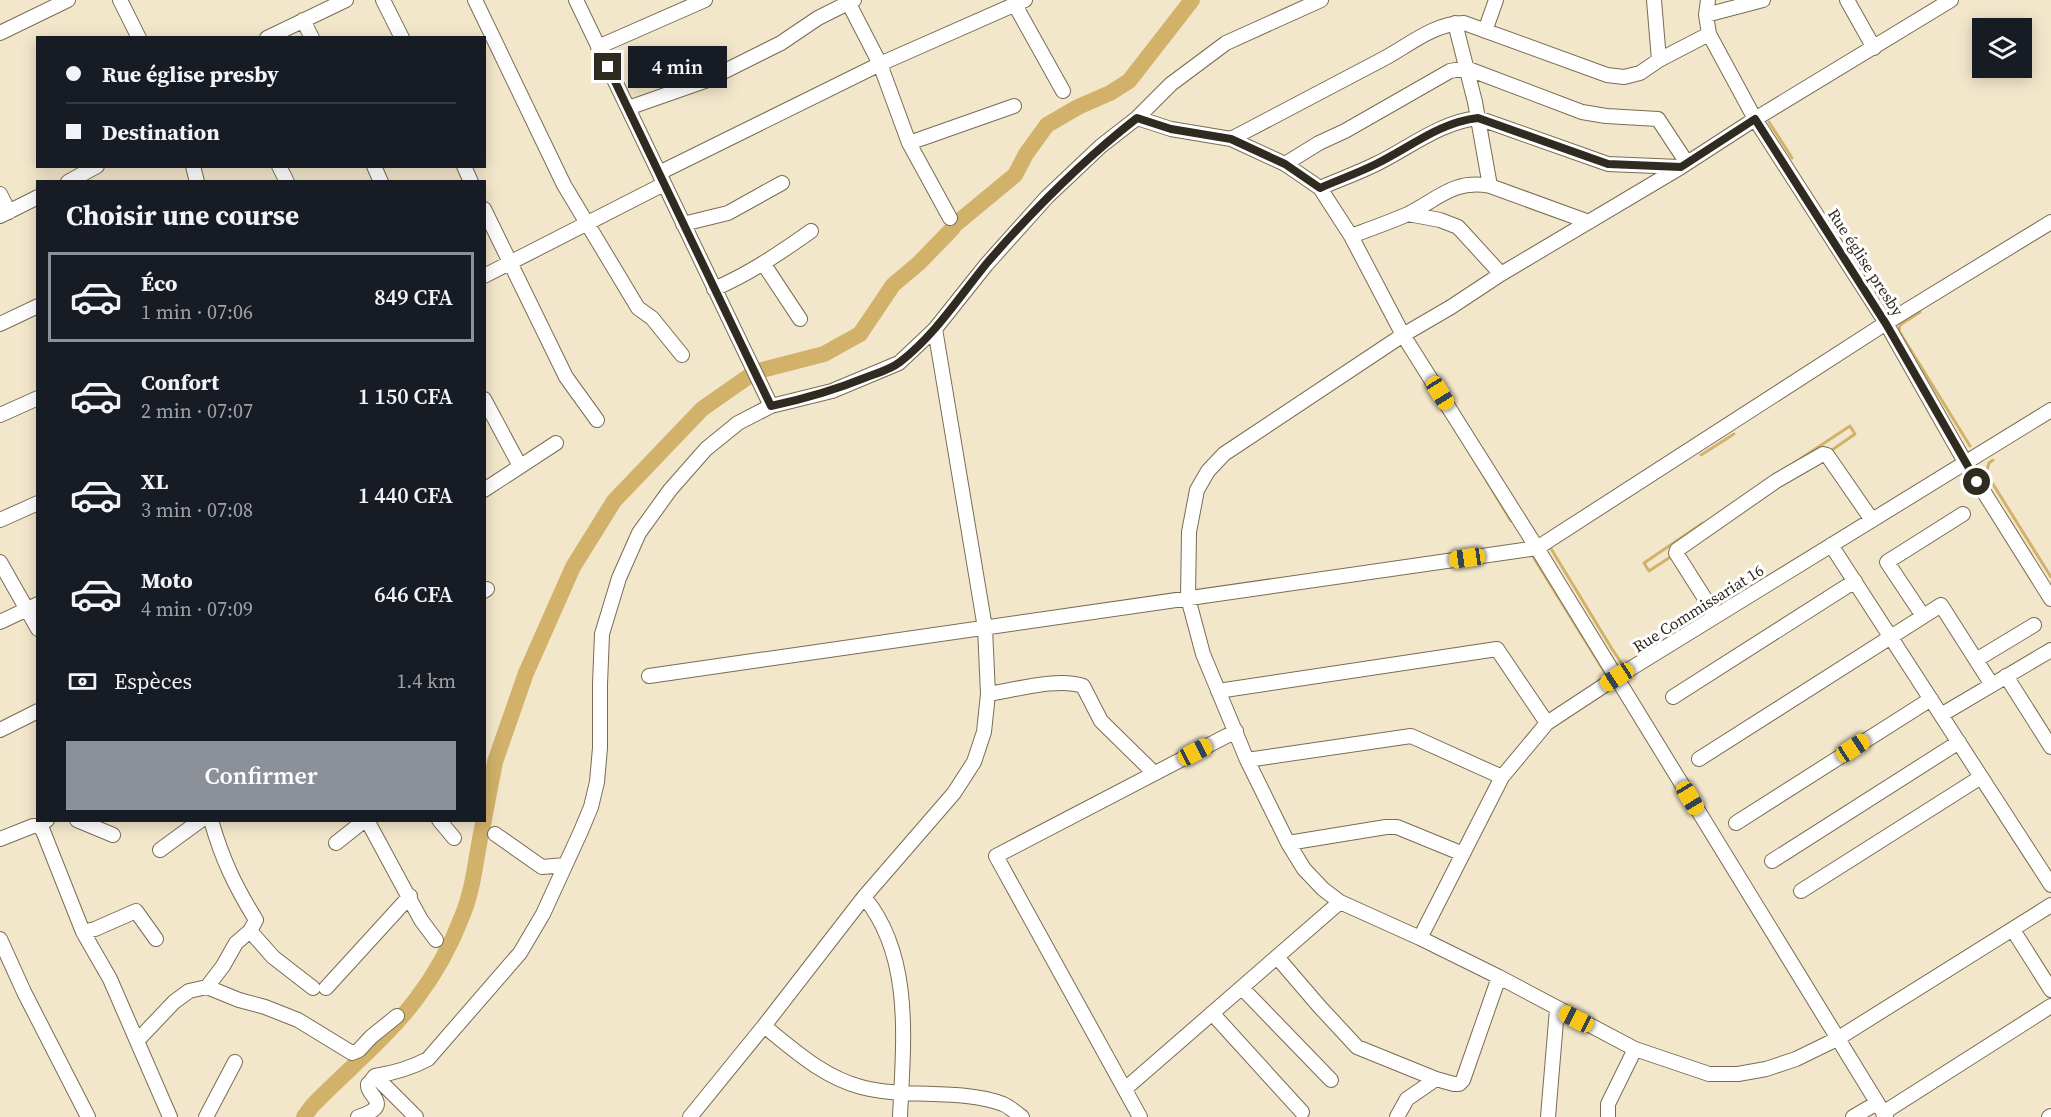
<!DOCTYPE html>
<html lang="fr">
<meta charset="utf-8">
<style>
:root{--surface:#171b24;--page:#242831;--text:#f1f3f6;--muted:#9ea1a6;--line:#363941;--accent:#8c9099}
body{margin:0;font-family:"Source Serif 4",serif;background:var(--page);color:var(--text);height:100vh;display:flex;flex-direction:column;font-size:22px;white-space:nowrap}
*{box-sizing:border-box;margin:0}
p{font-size:20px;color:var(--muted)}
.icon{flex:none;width:33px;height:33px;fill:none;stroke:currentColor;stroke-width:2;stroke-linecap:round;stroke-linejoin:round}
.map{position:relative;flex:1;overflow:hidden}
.side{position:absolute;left:36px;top:180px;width:450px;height:642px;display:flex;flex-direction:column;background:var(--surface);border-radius:0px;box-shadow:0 3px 15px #0003}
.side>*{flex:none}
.hud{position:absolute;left:36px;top:36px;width:450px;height:132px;border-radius:0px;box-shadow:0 3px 15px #0003;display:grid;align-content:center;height:132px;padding:0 30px;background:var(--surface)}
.controls{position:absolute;left:1972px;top:18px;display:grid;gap:12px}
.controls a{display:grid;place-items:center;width:60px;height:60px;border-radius:0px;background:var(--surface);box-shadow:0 3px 15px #0003;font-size:30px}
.end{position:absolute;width:27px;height:27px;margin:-14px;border:8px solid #302b21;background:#fff;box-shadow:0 0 0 3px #fff}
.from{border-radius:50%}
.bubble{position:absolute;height:42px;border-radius:0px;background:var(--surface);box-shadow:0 3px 15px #0003;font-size:20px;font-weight:600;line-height:42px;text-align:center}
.car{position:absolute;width:18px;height:36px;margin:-18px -9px;border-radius:8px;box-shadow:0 0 4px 2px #0007;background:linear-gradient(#f5c518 24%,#345 0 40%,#f5c518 0 76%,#345 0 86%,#f5c518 0)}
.hud b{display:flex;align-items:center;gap:21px;height:57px;font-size:22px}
.hud b+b{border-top:2px solid var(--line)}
.hud i{width:15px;height:15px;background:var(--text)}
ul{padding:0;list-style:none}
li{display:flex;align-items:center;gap:18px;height:90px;margin:0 12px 9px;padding:0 18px;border:3px solid transparent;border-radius:0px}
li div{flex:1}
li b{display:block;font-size:22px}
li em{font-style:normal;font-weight:600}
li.current{border-color:var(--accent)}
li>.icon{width:54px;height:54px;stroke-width:1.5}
h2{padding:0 30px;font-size:27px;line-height:72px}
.pay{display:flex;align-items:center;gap:15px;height:66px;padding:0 30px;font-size:22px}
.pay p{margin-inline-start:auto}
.cta{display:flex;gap:12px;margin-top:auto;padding:12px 30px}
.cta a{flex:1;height:69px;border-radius:0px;background:var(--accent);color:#fff;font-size:24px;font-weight:600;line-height:69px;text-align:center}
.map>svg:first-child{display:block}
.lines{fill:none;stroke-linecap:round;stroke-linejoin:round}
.stream{stroke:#d2b26a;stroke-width:3}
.river{stroke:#d2b26a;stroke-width:16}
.minor-casing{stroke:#786d54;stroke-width:16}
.minor{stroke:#fff;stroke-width:14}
.route{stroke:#302b21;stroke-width:8}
.labels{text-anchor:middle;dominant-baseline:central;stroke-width:6;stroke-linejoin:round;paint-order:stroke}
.street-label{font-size:16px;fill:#302b21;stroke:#fff}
</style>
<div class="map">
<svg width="2051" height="1117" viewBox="0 0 2051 1117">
<rect width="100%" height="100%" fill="#f3e7cb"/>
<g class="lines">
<path class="stream" d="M1769,122L1792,158
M1920,312L1900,325L1899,331L1970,446
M1470,453L1511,521
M1701,455L1734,434
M1993,460L1989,463L1986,473L2051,577
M1794,463L1850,426L1855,434L1832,450L1833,453
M1550,547L1612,649L1625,668
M1532,555L1607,676
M1673,558L1672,556L1649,571L1644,563L1703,523"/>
<path class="river" d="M957,223L1015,175L1026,154L1047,125L1078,107L1110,93L1129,81L1192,0
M758,371L824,354L860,334L893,285L919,263L953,228
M484,819L495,762L526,673L573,567L614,501L702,409L752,374
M304,1117L312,1106C347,1070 387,1038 417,998C436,973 452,943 463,914C475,884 476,852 484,820"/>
<g class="minor-casing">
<path id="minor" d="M120,0L139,38
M383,0L402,38
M475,0L564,185L638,308L652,318L682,355
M576,0L771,406
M847,0L880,64L909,143L950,218
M1654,0L1659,60
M1708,0L1706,15L1709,34L1755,119L1886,323L1965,462L2051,599
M1847,0L1874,48
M1951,0L1755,119L1681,167L1501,274L1451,307L1403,335L1224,454L1208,471L1197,490L1189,532L1188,598L1203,654L1247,760L1288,843L1304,869L1323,889L1340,902L1420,938L1499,977L1635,1049L1709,1074H1738L1766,1069L1796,1059L1837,1039L2051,905
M1015,5L1063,91
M1706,15L1763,0
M303,20L312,38
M1455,23L1475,102L1490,186
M1485,31L1496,0
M0,33L68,0
M267,38L346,0
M598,47L705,0
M628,108L705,81L781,43L818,18L854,0
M1137,118L1171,129L1231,139L1285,164L1320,188L1351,236L1403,335L1537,548L1886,1117
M1231,139C1282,112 1334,85 1385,58C1409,45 1435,23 1464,23L1607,75L1624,77L1640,73L1659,60L1709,34
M909,143L1014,106
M1285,164L1319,143L1345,131L1450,71L1466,68L1582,112L1606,116L1658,119L1687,163
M193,166L197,182
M279,166L287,182
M374,166L381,182
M464,166L471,182
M659,173L880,64L1025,0
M68,182L97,166
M1320,188C1338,180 1358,173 1376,164C1409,148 1440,122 1478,118L1608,164L1679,167
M0,194L9,212
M484,209L566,377L597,420
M1408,214L1440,220L1458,227L1501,274
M0,216L38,197
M683,224L728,213L782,183
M1351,236C1370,229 1390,222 1408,214C1438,199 1454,179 1490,186L1589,222
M763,263L800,319
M484,276L664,184
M714,289C749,274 780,253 811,231
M0,324L38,306
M484,399L520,466
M0,415L38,398
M484,490L556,443
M0,520L38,503
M1831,545L2051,885
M0,562L38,629
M484,591L487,589
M1716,616L1676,553L1677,550L1776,481L1823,454L1827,455L1872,520
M1923,616L1887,562L1963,514
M0,622L38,604
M1976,660L2034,625
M649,676L1537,548L1886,323L2051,222
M2006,676L2051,747
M1218,691L1497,649L1547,723
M988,694C1014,690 1060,677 1083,686L1101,721L1154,773
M1673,697L1855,581
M1941,715L2051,650
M0,730L38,711
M1699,759L1941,605L1992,685
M1247,760L1411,736L1502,777
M77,820L113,835
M367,820L421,920L436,940
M439,820L454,838
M1736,823L1931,699
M39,826L43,831L83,932L110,979L170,1117
M495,834L542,867L565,865
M0,839L33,826H39L47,820
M336,843L365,820
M1288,843L1386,827H1397L1463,854
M160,850L201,820
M1772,861L1959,742
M1801,891L1981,777
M864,897C914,957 903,1045 900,1117
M2013,930L2051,990
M250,931L273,957L313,988
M83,932L95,929L136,911L156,939
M1420,938L1502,777L1547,723L1617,677L2051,410
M0,939L24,992L88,1117
M1277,957L1319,1006L1357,1047L1436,1079L1454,1084H1459L1463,1080L1499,977
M207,987L223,966L236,943L250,931L256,920C235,886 222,859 211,820
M326,988L410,896
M1242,988L1331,1080
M1212,1013L1302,1112
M764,1026C794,1050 823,1077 861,1087C906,1099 961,1088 1003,1104C1010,1107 1016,1113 1022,1117
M137,1041L174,1002L189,991L207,987L239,1000L265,1007L298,1020L352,1053L359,1050L371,1037L397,1016
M375,1076L416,1117
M1125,1089L1340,902
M1883,1113L2051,1006
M206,1117L235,1062
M358,1117C395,1105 366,1096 368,1084C369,1084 374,1077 375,1076C394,1073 411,1068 428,1059L520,953L543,914L581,831L591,807L597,782L600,748V684L602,634L619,578L639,533L670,490L706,449L738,423L771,406L832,391L899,363L935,329L986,265L1047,197L1101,146L1137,118L1171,84L1226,43L1321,0
M690,1117L764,1026L864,897L954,793L974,762L984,732L988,694L985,628L935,329
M1140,1117L996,856L1236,731
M1397,1117L1407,1099L1436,1079
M1548,1117L1557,1009
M1608,1117V1104L1635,1049
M1853,1117L1877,1103
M2049,1117L2051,1116"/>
</g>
<use href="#minor" class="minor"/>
</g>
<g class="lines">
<path class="route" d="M608,67L771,406C804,399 835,390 867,377C878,373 891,369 900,362C935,335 959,297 987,263C1033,210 1082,161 1137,118L1171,129L1231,139L1285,164L1320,188C1338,180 1358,173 1376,164C1409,148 1440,122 1478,118L1608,164L1681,167L1755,119L1886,324L1977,482"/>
</g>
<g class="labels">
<g class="street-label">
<text transform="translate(1866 262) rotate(57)">Rue église presby</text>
<text transform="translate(1698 608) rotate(-32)">Rue Commissariat 16</text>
</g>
</g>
</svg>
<div class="controls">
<a><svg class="icon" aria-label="layers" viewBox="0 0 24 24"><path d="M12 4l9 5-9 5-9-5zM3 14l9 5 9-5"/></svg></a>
</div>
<i class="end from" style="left:1977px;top:482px"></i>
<i class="end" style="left:608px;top:67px"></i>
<div class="bubble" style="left:628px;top:46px;width:99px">4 min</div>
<i class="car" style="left:1440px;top:393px;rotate:148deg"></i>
<i class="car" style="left:1467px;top:558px;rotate:262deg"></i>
<i class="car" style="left:1617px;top:677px;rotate:237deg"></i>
<i class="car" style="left:1853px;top:748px;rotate:57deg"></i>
<i class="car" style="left:1195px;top:752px;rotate:62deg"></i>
<i class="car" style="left:1690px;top:798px;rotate:149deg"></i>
<i class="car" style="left:1576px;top:1019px;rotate:297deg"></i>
<div class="hud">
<b><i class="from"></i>Rue église presby</b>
<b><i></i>Destination</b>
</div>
<section class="side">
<h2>Choisir une course</h2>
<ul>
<li class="current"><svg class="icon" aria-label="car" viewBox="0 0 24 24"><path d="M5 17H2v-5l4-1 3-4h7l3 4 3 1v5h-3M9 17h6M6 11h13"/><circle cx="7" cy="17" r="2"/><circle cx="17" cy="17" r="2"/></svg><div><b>Éco</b><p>1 min · 07:06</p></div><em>849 CFA</em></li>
<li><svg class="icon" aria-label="car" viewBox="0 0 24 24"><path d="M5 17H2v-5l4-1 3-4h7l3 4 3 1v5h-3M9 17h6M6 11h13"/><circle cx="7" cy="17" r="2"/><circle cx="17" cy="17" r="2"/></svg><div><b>Confort</b><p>2 min · 07:07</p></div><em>1 150 CFA</em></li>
<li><svg class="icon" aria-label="car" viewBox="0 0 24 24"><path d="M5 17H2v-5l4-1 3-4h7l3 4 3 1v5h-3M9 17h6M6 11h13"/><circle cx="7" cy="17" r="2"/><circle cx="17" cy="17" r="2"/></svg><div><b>XL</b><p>3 min · 07:08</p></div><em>1 440 CFA</em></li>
<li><svg class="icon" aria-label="car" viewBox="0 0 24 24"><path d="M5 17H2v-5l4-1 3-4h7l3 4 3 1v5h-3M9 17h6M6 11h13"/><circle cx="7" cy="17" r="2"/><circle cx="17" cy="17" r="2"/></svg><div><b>Moto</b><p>4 min · 07:09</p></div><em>646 CFA</em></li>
</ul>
<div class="pay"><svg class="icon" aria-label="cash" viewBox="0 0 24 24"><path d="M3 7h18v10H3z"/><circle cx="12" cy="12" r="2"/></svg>Espèces<p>1.4 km</p></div>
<div class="cta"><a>Confirmer</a></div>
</section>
</div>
